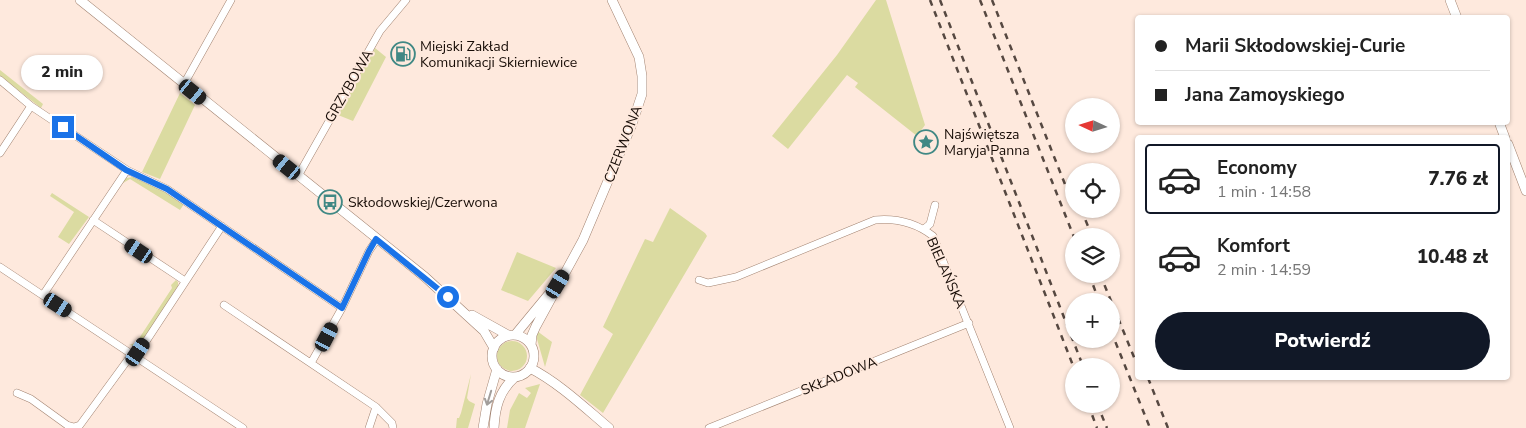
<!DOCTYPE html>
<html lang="pl">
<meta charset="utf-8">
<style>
:root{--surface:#fff;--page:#f6f6f6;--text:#222;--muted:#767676;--line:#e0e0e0;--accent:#111827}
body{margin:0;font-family:"Nunito Sans",sans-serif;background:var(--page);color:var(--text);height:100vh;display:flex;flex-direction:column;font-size:19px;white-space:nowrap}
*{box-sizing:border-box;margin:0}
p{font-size:16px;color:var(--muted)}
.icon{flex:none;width:28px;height:28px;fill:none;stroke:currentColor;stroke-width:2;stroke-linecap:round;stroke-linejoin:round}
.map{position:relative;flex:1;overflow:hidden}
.panel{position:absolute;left:1135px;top:135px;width:375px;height:245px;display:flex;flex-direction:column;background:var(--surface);border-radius:5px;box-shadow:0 1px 4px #0004}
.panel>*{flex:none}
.top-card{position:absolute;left:1135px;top:15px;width:375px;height:110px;border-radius:5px;box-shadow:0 1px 4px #0004;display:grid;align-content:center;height:110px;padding:0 20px;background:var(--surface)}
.needle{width:32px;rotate:274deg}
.controls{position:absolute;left:1065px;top:98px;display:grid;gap:10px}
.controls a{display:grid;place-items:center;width:55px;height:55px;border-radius:50%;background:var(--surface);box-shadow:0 1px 4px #0004;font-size:25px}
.end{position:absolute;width:22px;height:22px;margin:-11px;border:6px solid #1a73e8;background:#fff;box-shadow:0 0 0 2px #fff}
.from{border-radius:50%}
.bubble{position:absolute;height:35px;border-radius:18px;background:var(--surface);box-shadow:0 1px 4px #0004;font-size:16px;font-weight:800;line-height:35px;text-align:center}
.car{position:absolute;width:15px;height:30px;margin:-15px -8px;border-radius:6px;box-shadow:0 0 4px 1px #0007;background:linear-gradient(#222 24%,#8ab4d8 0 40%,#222 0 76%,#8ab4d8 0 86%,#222 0)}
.top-card b{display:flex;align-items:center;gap:18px;height:48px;font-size:19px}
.top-card b+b{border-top:1px solid var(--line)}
.top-card i{width:12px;height:12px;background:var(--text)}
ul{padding:9px 0 0;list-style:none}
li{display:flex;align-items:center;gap:15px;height:70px;margin:0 10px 8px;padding:0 10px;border:2px solid transparent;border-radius:5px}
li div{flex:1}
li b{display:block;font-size:19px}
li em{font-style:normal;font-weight:800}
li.active{border-color:var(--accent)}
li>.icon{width:45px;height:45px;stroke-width:1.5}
.button{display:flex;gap:10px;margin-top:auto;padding:10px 20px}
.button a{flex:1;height:58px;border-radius:30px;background:var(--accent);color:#fff;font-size:20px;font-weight:800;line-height:58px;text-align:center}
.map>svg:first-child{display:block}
.green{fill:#dbdba1}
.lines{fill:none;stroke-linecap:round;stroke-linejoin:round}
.minor-casing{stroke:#a28371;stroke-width:8}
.tertiary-casing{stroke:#a28371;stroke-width:10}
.secondary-casing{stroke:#a28371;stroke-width:10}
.minor{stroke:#fff;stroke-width:7}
.tertiary{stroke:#fff;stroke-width:9}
.secondary{stroke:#fff;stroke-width:9}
.rail{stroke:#564841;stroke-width:2.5;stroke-dasharray:6 6;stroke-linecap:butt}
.oneway{stroke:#a29e9b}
.route{stroke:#1a73e8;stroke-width:6}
.labels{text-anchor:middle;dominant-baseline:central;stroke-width:4;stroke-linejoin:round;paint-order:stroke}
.poi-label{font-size:14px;fill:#170c06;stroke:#fee9dd;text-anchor:start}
.street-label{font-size:14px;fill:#170c06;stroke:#fee9dd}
</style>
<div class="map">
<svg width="1526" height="428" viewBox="0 0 1526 428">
<rect width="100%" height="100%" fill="#fee9dd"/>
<path class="green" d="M876,0H886L925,125L917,136L855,87L858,83L847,75L788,149L772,136L837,55Z
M375,48L386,57L353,121L338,115Z
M0,70L43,104L41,108L0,76Z
M180,93L195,105L160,179L142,172Z
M133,177L164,191L184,204L180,210L130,179L123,183L122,182L126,178Z
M52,193L89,217L69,244L58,237L74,212L50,196Z
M670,208L705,233L707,236L603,413L580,395L613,334L603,327L645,239L653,242Z
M517,252L556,268L528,301L501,290Z
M176,280L178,282V286L140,345L137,346L129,345L136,343L172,288L171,285Z
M537,331L552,342L545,367L537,339Z
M497 356a15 15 0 1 1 30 0a15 15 0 1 1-30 0Z
M471,374L467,398L469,401L475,404L468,428H456L457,418H459L461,413Z
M540,384L525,428H507L510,410L519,393L527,398L531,393L525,388Z"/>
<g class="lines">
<g class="minor-casing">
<path id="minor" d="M0,80L31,106L127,170L167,189L342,308
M184,84L231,0
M0,153L31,106
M298,176L380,31L406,0
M93,220L185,281
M924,229L930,224L935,205
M0,267L243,428
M699,280L708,283L736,277L875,220C896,218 916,223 933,236L1010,428
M43,295L127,170
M224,305L376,407L392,423L393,428
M311,363L342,308L369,251L377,239
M17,393L31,399L67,425L74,427L80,425L132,354L139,352L222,226
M369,428L376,407
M709,428L969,323"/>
</g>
<g class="tertiary-casing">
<path id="tertiary" d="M80,0L425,277L484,331L494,348
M472,315L508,335
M530,368C559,383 584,407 609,428"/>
</g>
<g class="secondary-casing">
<path id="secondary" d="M1450,0L1457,18
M1499,122L1505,138
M1508,144L1526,191
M515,335L548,295
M492 356a21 21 0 1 1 42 0a21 21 0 1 1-42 0Z
M531,345L532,335L536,326L583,240L632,124L642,94V76L639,57L612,0
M483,428L487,404L497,369
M494,428C495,408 499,391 515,377"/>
</g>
<use href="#minor" class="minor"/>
<use href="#tertiary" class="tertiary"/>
<use href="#secondary" class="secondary"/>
<path class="rail" d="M930,0L1074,368
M940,0L1083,366
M980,0L1074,237
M992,0L1074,207
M1081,209L1092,236
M1089,274L1099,301
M1100,274L1138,367
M1111,331L1150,428
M1148,378L1168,428
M1088,404L1097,428
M1097,404L1107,428"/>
</g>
<defs><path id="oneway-shaft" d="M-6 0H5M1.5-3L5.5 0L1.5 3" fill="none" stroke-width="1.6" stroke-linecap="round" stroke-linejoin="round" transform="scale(1.25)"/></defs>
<use class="oneway" href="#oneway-shaft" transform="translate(489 398) rotate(107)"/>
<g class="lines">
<path class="route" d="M63,127L126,170L167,189L342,308L369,251L376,239L448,297"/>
</g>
<defs>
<g id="fuel-ring" transform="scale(1.25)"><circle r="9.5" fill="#fee9dd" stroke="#408884" stroke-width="1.5"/><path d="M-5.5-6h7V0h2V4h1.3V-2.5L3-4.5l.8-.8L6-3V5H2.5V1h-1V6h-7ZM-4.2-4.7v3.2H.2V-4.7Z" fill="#408884"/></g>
<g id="sight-ring" transform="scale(1.25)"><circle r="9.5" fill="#fee9dd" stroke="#408884" stroke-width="1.5"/><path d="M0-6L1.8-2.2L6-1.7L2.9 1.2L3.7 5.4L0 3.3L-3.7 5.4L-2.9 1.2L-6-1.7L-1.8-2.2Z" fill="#408884"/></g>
<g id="bus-ring" transform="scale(1.25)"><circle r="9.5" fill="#fee9dd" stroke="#408884" stroke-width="1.5"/><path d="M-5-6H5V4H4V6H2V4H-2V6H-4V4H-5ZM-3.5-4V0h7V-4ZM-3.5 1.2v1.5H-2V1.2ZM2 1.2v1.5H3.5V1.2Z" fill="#408884"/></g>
</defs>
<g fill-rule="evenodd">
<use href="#fuel-ring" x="403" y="54"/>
<use href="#sight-ring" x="926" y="142"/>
<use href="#bus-ring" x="330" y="202"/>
</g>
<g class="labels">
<g class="poi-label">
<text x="420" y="46">Miejski Zakład<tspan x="420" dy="16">Komunikacji Skierniewice</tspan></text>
<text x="944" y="134">Najświętsza<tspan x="944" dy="16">Maryja Panna</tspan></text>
<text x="348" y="202">Skłodowskiej/Czerwona</text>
</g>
<g class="street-label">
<text transform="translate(349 86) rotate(-60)">GRZYBOWA</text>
<text transform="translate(623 144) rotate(-69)">CZERWONA</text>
<text transform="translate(946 273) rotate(66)">BIELAŃSKA</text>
<text transform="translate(839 376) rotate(-22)">SKŁADOWA</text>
</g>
</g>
</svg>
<div class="controls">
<a><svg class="needle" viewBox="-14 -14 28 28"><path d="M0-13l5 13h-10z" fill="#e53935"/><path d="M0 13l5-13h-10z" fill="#767676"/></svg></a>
<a><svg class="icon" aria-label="locate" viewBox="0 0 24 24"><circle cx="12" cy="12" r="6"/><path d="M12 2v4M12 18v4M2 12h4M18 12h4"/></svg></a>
<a><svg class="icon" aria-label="layers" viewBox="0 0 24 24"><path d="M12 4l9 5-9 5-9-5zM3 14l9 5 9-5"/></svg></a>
<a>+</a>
<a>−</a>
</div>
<i class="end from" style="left:448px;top:297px"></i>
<i class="end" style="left:63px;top:127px"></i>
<div class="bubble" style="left:21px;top:55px;width:82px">2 min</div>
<i class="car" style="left:193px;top:92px;rotate:129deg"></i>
<i class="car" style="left:287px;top:167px;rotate:309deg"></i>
<i class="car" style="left:139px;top:251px;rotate:304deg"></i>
<i class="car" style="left:558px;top:284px;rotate:31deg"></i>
<i class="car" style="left:58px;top:305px;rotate:123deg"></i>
<i class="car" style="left:327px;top:337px;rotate:28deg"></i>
<i class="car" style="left:138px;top:352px;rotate:34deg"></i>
<div class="top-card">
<b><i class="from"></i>Marii Skłodowskiej-Curie</b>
<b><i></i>Jana Zamoyskiego</b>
</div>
<section class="panel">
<ul>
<li class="active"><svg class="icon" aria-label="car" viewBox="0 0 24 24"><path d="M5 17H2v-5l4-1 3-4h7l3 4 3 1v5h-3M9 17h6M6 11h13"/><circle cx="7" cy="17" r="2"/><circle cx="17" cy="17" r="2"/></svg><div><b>Economy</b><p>1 min · 14:58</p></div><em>7.76 zł</em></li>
<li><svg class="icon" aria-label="car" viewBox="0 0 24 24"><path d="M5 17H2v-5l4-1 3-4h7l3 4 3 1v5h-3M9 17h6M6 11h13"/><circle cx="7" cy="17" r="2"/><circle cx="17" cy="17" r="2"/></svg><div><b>Komfort</b><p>2 min · 14:59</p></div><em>10.48 zł</em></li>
</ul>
<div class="button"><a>Potwierdź</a></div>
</section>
</div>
